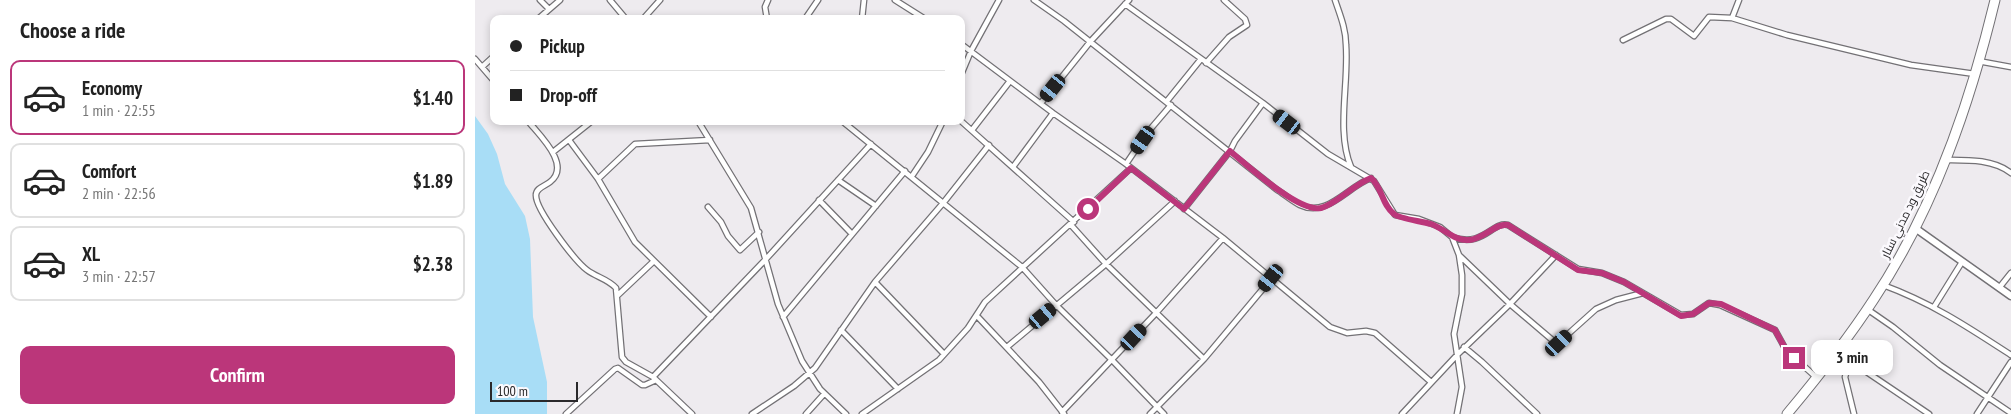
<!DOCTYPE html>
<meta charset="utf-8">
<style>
:root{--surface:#fff;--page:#f6f6f6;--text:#222;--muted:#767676;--line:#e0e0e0;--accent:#bb367a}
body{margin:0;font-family:"PT Sans Narrow",Cairo,sans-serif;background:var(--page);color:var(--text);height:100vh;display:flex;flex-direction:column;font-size:19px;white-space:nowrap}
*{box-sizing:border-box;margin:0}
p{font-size:16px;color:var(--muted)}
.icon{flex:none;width:28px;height:28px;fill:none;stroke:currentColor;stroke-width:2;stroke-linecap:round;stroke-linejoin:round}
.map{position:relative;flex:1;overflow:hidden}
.drawer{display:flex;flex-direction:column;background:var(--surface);width:475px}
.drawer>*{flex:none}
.hud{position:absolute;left:15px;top:15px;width:475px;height:110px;border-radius:10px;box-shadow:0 2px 8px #0003;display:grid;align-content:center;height:110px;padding:0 20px;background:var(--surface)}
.scale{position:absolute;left:15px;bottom:12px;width:88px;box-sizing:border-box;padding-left:5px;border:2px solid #2a292b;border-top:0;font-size:14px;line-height:18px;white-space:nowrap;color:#2a292b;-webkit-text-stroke:4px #fbf9fd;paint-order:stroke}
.end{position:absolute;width:22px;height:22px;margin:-11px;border:6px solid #bb367a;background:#fff;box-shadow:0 0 0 2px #fff}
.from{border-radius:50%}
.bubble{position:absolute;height:35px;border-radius:10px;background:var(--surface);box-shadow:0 2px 8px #0003;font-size:16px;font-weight:700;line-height:35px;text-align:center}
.car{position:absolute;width:15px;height:30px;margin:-15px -8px;border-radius:6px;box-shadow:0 0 4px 1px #0007;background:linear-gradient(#222 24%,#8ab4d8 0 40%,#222 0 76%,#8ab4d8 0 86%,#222 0)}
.hud b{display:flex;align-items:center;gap:18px;height:48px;font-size:19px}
.hud b+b{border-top:1px solid var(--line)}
.hud i{width:12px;height:12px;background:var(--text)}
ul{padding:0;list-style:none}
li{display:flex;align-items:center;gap:15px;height:75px;margin:0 10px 8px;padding:0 10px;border:2px solid var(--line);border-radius:10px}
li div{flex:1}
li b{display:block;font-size:19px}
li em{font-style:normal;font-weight:700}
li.active{border-color:var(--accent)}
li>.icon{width:45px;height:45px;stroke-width:1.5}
h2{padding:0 20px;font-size:22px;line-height:60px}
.cta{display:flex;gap:10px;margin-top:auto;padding:10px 20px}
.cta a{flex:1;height:58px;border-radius:10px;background:var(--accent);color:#fff;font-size:20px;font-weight:700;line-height:58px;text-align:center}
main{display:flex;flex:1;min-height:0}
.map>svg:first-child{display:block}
.water{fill:#a8ddf6}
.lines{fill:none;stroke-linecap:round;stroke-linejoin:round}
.street-casing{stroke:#737175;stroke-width:7}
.secondary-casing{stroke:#737175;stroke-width:9}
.highway-casing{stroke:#737175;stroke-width:11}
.street{stroke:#fff;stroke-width:4.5}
.secondary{stroke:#fff;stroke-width:6}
.highway{stroke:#fff;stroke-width:9}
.route{stroke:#bb367a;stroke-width:6}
.labels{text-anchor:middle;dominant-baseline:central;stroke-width:5;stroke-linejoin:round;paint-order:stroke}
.street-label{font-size:12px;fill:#2a292b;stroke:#fbf9fd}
</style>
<main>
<section class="drawer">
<h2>Choose a ride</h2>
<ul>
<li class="active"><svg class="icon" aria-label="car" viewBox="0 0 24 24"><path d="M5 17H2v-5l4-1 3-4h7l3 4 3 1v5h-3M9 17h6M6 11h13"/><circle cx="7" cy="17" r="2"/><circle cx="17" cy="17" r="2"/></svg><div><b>Economy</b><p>1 min · 22:55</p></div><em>$1.40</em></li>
<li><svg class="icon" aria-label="car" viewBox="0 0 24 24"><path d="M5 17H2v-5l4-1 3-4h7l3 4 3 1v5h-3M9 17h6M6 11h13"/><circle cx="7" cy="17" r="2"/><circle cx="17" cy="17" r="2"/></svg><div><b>Comfort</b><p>2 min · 22:56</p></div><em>$1.89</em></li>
<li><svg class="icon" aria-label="car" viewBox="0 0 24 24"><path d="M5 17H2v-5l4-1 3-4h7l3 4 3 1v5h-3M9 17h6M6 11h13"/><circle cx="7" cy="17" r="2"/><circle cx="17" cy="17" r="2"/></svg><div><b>XL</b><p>3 min · 22:57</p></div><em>$2.38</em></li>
</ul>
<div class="cta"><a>Confirm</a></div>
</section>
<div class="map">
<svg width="1536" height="414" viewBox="0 0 1536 414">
<rect width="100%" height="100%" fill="#eeebef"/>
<path class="water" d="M0,116L13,134L22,154L30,184L50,216L55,239L58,317L72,382V414H0Z"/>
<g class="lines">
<g class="street-casing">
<path id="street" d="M65,0L74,9
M135,0L151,19
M420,0L450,19
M559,0L589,21L801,189C809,194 817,201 825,205C852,218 872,187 896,178
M860,0C865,15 871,29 871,45C874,83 861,132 876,167
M650,4L788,103L853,154L899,181L920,215L944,219L965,227L977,237L984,255L987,275V294L979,334L987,387L982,414
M1257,18L1264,0
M63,19L85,0
M168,19L185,0
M292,19L290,7L293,0
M330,19L343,0
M387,19L389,0
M1148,40L1191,19H1196L1219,36L1234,17L1257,18L1312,35L1436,65L1500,74
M486,44L578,113L651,164L748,238L855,327L872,333L891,331L900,333L956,382
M0,59L19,81
M1503,61L1536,67
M731,63L754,37L772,25L770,19L749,0
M7,67L19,56
M486,75L496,51L524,0
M692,101L726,59
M566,103L615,42L654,0
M53,121C64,135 97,165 75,182C70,186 61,188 61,195C60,209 100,261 112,270C121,277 133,279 141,288L147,357L151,362L178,377L217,414
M223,121L276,208L303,304L327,361L345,389L371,414
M367,121L547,267L581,305L637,360L689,414
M486,121L599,222
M497,130L535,81
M94,140L123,179L160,242L236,317
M78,152L117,121
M1471,160C1492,160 1518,159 1536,173
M651,164L672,133L696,105
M538,167L578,113
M437,176L453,152L468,121
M123,179L160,144L235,140
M363,180L401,206
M344,200L377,234
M233,207L246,222L253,236L265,250L284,232
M709,209L755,151L760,141L788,103
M596,225L631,264L729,359
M977,237C1009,248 1017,221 1033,225L1103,269L1127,273L1149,282L1206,315L1218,314L1234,303L1245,305L1300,330L1311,350L1342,378
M985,256L1035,304L1082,344L1121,309L1141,300L1168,293
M400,282L469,354
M1408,285C1457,303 1493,327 1536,355
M1524,288L1536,273
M143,295L179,261
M1459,307L1487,262
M1392,309L1418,327L1465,365L1536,413
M502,316L564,382L589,414
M308,317L430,171
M366,330L423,389
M532,347L631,264L700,201
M989,347L1007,362L1062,414
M1362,352L1454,414
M1375,360L1370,377L1379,414
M178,377L291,259L396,144
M587,412L682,312L748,238
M91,414L140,369L143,368L167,385H170L181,380
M277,414L319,386L340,368L400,282L469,202L514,145
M331,414L349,394
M387,414L464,360L493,328L510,302L656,168
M675,414L729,359L797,278
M927,414L983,354L1035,304L1081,255
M1502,414L1536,362"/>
</g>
<g class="secondary-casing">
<path id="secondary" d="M1440,228L1536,296"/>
</g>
<g class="highway-casing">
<path id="highway" d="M1312,414C1343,377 1373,339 1399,299C1459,209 1495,104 1520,0"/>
</g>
<use href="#street" class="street"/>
<use href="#secondary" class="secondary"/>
<use href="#highway" class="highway"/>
</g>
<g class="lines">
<path class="route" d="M613,209L656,168L709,209L755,151C772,165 824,213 846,208C861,204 878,185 896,178C907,187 907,205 919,214C924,219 947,221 956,224C970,229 979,241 994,240C1009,239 1022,222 1033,225L1103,270L1127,273L1149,282L1206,316L1218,314L1234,303L1246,304L1300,330L1311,350L1319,358"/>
</g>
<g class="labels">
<g class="street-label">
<text transform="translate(1430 214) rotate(-64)">طريق ود مدني سنار</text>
</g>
</g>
</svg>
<div class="scale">100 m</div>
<i class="end from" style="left:613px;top:209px"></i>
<i class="end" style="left:1319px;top:358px"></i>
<div class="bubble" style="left:1336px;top:340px;width:82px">3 min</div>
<i class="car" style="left:578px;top:88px;rotate:219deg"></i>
<i class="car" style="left:812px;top:122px;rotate:307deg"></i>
<i class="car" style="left:668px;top:140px;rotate:215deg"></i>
<i class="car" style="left:796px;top:278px;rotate:219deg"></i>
<i class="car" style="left:568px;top:316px;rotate:50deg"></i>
<i class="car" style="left:659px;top:337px;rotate:43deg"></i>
<i class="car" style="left:1084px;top:343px;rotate:47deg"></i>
<div class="hud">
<b><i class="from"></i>Pickup</b>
<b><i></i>Drop-off</b>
</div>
</div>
</main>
